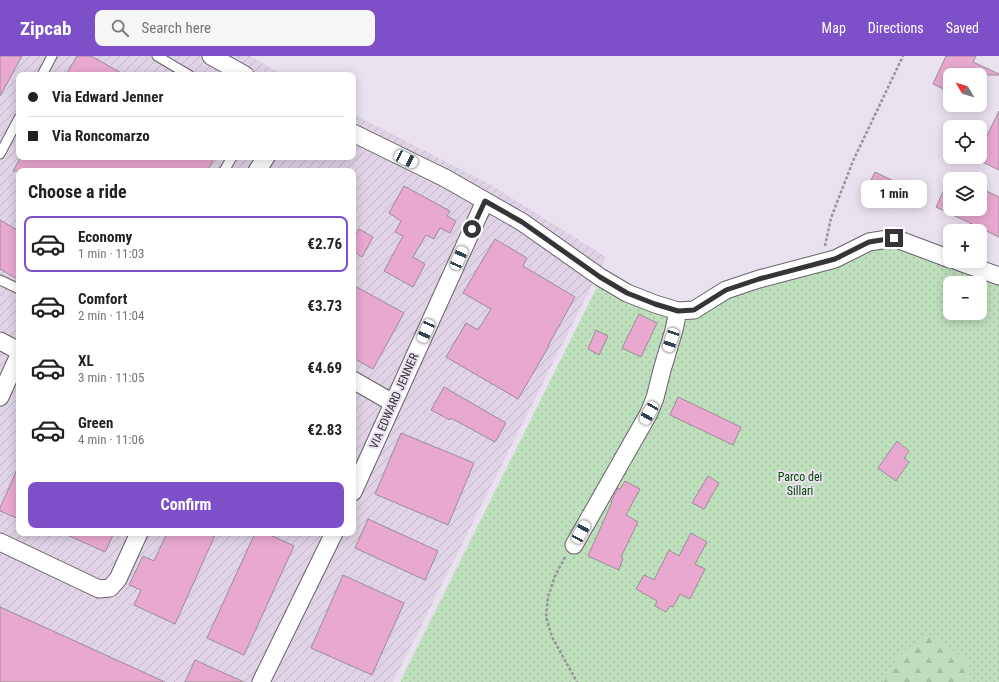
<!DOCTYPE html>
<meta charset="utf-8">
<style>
:root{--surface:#fff;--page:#f6f6f6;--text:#222;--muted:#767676;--line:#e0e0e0;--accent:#7d4fc8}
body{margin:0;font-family:"Roboto Condensed",sans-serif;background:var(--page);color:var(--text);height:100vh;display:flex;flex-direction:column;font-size:15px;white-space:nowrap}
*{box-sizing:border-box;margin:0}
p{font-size:13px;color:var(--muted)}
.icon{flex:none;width:22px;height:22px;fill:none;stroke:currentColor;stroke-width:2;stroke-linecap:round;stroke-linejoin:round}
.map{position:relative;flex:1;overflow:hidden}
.sheet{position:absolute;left:16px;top:112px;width:340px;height:368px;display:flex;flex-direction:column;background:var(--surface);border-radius:8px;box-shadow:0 2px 10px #0003}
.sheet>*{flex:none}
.guide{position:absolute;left:16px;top:16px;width:340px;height:88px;border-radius:8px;box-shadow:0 2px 10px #0003;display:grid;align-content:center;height:88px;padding:0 12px;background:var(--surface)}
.needle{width:26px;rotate:308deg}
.fabs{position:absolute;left:943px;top:12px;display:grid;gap:8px}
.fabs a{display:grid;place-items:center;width:44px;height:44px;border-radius:8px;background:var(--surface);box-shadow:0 2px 10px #0003;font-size:20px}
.end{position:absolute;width:18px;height:18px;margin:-9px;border:5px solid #373439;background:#fff;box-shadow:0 0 0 2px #fff}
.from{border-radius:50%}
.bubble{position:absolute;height:28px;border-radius:8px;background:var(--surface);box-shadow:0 2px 10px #0003;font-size:13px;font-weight:700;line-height:28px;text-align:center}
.car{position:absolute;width:12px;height:24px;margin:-12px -6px;border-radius:5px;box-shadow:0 0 3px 1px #0007;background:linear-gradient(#fff 24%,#345 0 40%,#fff 0 76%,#345 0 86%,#fff 0)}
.guide b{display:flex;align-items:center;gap:14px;height:38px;font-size:15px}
.guide b+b{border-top:1px solid var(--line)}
.guide i{width:10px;height:10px;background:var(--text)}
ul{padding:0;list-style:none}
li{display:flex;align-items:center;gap:12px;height:56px;margin:0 8px 6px;padding:0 4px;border:2px solid transparent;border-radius:8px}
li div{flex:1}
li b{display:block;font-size:15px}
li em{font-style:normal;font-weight:700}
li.current{border-color:var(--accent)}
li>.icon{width:36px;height:36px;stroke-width:1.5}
h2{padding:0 12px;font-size:18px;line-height:48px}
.action{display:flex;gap:8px;margin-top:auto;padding:8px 12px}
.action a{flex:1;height:46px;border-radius:8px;background:var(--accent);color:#fff;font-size:16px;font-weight:700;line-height:46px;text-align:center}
header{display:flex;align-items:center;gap:24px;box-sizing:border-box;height:56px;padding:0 20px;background:var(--accent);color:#fff}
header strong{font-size:19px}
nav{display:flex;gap:22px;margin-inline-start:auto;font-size:14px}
.search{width:280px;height:36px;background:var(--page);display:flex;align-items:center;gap:10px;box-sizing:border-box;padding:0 14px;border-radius:8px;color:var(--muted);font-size:15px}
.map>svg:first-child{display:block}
.industrial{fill:url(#industrial-furrows);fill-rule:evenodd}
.grass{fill:url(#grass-dots);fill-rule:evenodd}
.forest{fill:url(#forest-firs)}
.building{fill:#e8a8cf;stroke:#9b8e95}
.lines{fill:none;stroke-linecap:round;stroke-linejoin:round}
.service-casing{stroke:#67606b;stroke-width:11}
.minor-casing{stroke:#67606b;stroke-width:19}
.path{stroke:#97929b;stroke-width:2.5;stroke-dasharray:3 2;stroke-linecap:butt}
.service{stroke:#fff;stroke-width:9}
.minor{stroke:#fff;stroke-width:17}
.route{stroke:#373439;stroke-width:5}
.labels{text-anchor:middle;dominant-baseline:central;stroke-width:4;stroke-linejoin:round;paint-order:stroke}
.street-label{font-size:12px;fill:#373439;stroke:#e9e1ee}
.park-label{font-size:12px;fill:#004b04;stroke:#e9e1ee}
</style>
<header>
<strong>Zipcab</strong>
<div class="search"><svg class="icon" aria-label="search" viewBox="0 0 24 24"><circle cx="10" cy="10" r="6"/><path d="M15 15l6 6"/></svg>Search here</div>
<nav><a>Map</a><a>Directions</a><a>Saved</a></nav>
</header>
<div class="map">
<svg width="999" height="626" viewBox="0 0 999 626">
<defs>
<pattern id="industrial-furrows" width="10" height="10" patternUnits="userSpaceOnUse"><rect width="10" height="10" fill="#dfd3e5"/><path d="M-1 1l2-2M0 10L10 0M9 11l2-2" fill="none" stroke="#c0b6c5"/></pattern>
<pattern id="grass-dots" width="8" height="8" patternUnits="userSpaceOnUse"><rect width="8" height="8" fill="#bedfbc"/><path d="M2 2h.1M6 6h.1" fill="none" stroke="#a4c0a2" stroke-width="1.8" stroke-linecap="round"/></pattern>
<pattern id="forest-firs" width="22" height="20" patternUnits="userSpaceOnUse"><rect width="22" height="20" fill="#bedfbc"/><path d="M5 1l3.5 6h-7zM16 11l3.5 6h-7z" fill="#a4c0a2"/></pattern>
</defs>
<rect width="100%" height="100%" fill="#e9e1ee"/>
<path class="industrial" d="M0,0H250L283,19H19V101H353V58L491,129L606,201L393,626H0ZM19,115H353V477H19Z"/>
<path class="grass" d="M892,187L999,225V626H400L599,227L675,261L729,238L870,191ZM950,227H980V257H950Z"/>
<path class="forest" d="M926,577L948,590L969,606L971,626H884L896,603Z"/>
<path class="building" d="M0,0H22L0,40Z
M77,0H91L125,19H66Z
M946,0H976L973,6L999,18V19H950V36L933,28Z
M999,55V114L976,103V101H980V94Z
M21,101H215L207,115H13Z
M875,116L904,130L894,152L864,138Z
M950,121V153H980V132L999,141V181L936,151Z
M404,130L450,155L447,160L456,165L450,177L440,172L434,183L426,179L413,201L425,208L413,231L384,215L403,180L395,176L401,165L389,157Z
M0,164L19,175V224L0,213Z
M359,173L373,181L362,201L353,195V182Z
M495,183L527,202L523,210L575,241L548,290H549L518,343L446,301L466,267L478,274L491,253L463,237Z
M353,229L404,257L373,313L353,302Z
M639,258L657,267L641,301L622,292Z
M596,274L608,280L599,299L588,293Z
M444,331L506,367L495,386L451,362L450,364L431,354Z
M678,341L741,371L733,389L670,359Z
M401,377L474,407L448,469L375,438Z
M897,385L909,395L904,402L909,406L896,425L878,412Z
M19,409V463L0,455V452Z
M708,420L719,427L704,453L692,447Z
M625,425L640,433L626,459L638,466L621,501L623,502L619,514L588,500L612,446H611L618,432L620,433Z
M368,463L438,495L425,524L355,492Z
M63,477H114L105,496Z
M167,477H216L175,568L134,549L141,534L129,529L143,500L154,505Z
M255,477H266L294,490L244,599L207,582Z
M691,477L707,486L695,508L705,513L690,543L680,538L673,551L670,550L666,556L655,550L657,545L636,533L644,519L654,524L669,494L679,500Z
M343,519L404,547L372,619L311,592Z
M0,551L165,626H0Z
M195,604L244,626H185Z"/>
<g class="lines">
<g class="service-casing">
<path id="service" d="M157,0L189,19
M42,19L52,0
M0,98L19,62
M224,115L232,101
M0,224L19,233"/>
</g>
<g class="minor-casing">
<path id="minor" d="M211,0L245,19
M353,77L445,122L522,166L600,221L627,237L655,248L678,255L694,254L726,234L759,223L835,203L869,186L894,182L950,203
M257,115L266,101
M957,205L999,220
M0,285L19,295
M353,324L393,347
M0,341L19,299
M353,436L485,145
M0,486L99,533L110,532L118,523L139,477
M574,489L649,357L655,342L662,314L674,274L678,255
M261,626L334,477"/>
</g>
<path class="path" d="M825,190L831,162L853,105L903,0
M565,501L555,520L548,541L546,561L552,581L577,626"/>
<use href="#service" class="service"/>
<use href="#minor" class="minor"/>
</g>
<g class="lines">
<path class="route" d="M472,173L485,145L522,166L600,221L627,237L655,248L678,255L694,254L726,234L759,223L835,203L869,186L894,182"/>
</g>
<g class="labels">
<g class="street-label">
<text transform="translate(394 345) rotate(-66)">VIA EDWARD JENNER</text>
</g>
<g class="park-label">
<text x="800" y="421">Parco dei<tspan x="800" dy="14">Sillari</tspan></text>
</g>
</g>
</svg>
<div class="fabs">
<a><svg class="needle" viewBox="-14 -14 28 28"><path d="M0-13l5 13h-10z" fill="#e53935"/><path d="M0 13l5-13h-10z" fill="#767676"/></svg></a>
<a><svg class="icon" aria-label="locate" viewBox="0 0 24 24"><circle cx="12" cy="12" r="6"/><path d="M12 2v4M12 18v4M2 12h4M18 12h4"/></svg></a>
<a><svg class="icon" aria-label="layers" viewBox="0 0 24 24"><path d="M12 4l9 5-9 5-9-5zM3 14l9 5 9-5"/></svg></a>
<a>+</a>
<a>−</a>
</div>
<i class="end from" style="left:472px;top:173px"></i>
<i class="end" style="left:894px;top:182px"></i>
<div class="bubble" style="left:861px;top:124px;width:66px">1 min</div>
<i class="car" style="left:406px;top:103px;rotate:116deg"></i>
<i class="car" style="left:459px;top:202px;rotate:24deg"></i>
<i class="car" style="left:426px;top:275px;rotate:204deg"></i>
<i class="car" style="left:671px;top:284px;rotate:198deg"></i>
<i class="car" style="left:649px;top:357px;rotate:210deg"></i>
<i class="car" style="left:581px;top:476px;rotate:29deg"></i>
<div class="guide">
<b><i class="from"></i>Via Edward Jenner</b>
<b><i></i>Via Roncomarzo</b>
</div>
<section class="sheet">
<h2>Choose a ride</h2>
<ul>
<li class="current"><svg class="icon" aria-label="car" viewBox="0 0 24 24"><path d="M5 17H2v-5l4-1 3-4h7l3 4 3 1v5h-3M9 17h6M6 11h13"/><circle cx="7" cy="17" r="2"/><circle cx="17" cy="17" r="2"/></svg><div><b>Economy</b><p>1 min · 11:03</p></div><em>€2.76</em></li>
<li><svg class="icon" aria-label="car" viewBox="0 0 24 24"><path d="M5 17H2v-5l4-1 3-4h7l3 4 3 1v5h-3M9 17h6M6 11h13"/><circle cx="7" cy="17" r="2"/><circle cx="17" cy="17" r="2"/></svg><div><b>Comfort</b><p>2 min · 11:04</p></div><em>€3.73</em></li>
<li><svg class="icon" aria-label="car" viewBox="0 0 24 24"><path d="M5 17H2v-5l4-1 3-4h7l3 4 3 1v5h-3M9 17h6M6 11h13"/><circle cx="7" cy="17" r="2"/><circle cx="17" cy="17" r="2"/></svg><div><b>XL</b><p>3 min · 11:05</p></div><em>€4.69</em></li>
<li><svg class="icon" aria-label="car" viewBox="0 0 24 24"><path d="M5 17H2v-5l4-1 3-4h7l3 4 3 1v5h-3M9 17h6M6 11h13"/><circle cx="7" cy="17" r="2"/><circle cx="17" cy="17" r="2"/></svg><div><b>Green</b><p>4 min · 11:06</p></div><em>€2.83</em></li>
</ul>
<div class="action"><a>Confirm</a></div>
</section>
</div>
